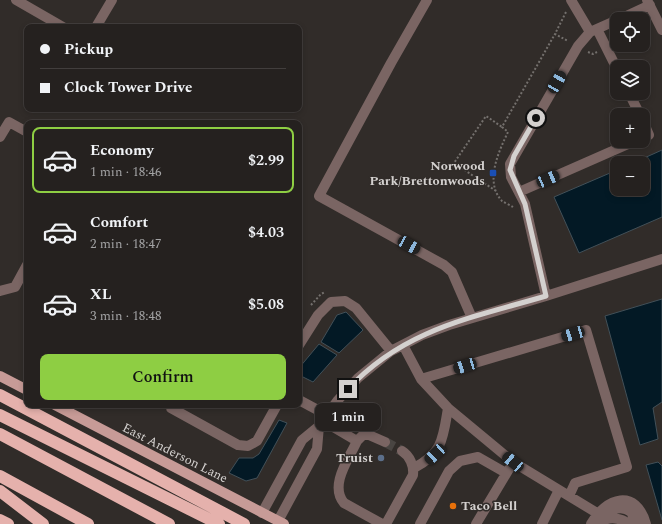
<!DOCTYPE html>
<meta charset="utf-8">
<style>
:root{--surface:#25211f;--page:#2d2928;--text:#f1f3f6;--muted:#a3a3a4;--line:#423e3d;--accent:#8ece43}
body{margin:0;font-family:Spectral,serif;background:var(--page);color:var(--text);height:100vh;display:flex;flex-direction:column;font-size:15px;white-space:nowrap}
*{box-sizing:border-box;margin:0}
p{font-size:13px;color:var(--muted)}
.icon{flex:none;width:22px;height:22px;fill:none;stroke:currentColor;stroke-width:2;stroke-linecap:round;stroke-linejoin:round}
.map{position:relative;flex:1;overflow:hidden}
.details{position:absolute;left:24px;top:120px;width:278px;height:288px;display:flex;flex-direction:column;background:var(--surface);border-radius:8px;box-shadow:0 2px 6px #0003,0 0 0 1px var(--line)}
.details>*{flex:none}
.top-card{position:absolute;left:24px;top:24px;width:278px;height:88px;border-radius:8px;box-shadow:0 2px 6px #0003,0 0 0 1px var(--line);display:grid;align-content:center;height:88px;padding:0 16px;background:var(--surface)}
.controls{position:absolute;left:610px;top:12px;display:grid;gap:8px}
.controls a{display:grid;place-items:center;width:40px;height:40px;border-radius:8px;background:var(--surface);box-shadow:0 2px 6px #0003,0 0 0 1px var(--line);font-size:20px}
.end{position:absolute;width:18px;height:18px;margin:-9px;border:5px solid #d4d1cf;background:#111;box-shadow:0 0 0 2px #111}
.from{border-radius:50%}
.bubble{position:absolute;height:28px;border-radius:8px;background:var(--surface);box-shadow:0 2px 6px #0003,0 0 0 1px var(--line);font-size:13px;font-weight:600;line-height:28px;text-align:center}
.car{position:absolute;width:12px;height:24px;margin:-12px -6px;border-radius:5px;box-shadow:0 0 3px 1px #0007;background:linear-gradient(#222 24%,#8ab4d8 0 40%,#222 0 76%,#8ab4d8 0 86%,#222 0)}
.top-card b{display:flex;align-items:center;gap:14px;height:38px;font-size:15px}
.top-card b+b{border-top:1px solid var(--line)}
.top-card i{width:10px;height:10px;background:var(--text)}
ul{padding:7px 0 0;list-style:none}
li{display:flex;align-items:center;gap:12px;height:66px;margin:0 8px 6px;padding:0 8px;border:2px solid transparent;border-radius:8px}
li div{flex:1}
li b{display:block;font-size:15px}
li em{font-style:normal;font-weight:600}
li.selected{border-color:var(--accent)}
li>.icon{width:36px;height:36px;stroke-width:1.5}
.primary-button{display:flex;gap:8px;margin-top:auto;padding:8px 16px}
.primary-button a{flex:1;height:46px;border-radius:8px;background:var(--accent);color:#111;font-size:16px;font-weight:600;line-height:46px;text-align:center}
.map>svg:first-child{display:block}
.water{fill:#031925;stroke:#425058}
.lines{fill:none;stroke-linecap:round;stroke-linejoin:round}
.minor-tunnel{stroke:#494542;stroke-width:10;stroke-dasharray:10 5;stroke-linecap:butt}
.path{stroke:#74706d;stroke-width:2;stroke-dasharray:2 2;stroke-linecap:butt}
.minor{stroke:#7a6563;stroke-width:10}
.major{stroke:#c79b97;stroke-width:10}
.highway{stroke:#e5b1ac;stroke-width:12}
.route{stroke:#d4d1cf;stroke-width:5}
.transit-dot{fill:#1a4fb4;stroke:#312c29;stroke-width:1.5}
.service-dot{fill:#5c6f8a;stroke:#312c29;stroke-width:1.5}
.food-dot{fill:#e8710a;stroke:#312c29;stroke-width:1.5}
.labels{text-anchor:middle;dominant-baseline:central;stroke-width:3;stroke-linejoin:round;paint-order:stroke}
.poi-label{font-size:13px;font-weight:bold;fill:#d4d1cf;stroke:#312c29;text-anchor:end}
.street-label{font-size:13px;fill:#d4d1cf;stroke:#312c29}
</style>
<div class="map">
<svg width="662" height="524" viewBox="0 0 662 524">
<rect width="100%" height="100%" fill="#312c29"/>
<path class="water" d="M662,150V217L579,253L554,197L617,170V189H643V163H633Z
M662,299V402L653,408L658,439L640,445L605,316Z
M346,312L363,330L339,353L321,342L337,315Z
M319,344L337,355L313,382L299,375V368Z
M279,420L287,423L257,478L246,481L229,473L239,458H253L259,454Z
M658,462L662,466V520L646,465Z"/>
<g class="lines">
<path class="minor-tunnel" d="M385,442L402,451"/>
<path class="path" d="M566,12L555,34L568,41
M588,52L593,54L597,52
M496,191L454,163L486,116L502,127
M513,207C510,205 505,203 502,201C484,182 499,151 508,132L502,127L555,34
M311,305L321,294L325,292"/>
<path class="minor" d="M16,0L63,27
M427,0L391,63L319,196L444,265L452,272L472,318
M571,0L590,32
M647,0L662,30
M620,19L650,5
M96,27L112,0
M597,29L617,69
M629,93L640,115
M643,121L649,135L643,138
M0,137L9,122L27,132
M519,192L635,141
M0,291L15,287L27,265
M546,296L525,204L511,177L510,164L578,46L590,32L617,20
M299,345L318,315L331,302L345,301L356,308L391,351
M403,345L421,379L448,408L513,462L597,513
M421,379L586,330L627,467L575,483L569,496
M299,400L327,415
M171,405V408L238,445L248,446L257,441L277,405
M323,421L357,441C349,459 329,485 344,503L382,524
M357,441L363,435H369L385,442
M414,468C443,453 443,438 448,408
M262,513L302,440L319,426L338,400L358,378L391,351L422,335L449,325L546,296L662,259
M278,521L317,449L319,426
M601,522C609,516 621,518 629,524
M386,524L413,475C414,466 410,456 402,451
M420,524L449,471L460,461L478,457L506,473
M476,524L509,469
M542,524L559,490
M591,524C606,497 636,488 646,524
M598,524C607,514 617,502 631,512L637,524"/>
<path class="major" d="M0,376L27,390
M55,405L284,524"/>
<path class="highway" d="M0,395L244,524
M0,415L219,524
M0,434L169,524
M0,476L88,524
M0,491L43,524
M0,520L8,524"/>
</g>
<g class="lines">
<path class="route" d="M348,389C404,329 471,318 546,296L525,204L510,170L514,156L536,118"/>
</g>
<rect class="transit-dot" x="489" y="169" width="8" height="8" rx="2"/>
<circle class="service-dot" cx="381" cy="458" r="4"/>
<circle class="food-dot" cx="453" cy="506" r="4"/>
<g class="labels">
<g class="poi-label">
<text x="485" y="166">Norwood<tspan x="485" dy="15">Park/Brettonwoods</tspan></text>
<text x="373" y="458">Truist</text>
<text x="461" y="506" text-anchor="start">Taco Bell</text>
</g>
<g class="street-label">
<text transform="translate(175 453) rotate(27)">East Anderson Lane</text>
</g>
</g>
</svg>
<div class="controls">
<a><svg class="icon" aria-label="locate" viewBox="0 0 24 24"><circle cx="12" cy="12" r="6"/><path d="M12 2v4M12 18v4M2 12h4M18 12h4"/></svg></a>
<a><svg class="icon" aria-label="layers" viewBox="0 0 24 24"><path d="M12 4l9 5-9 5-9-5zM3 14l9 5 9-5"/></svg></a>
<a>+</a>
<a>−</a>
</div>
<i class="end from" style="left:536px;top:118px"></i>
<i class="end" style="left:348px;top:389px"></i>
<div class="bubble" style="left:315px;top:403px;width:66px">1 min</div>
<i class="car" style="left:557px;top:82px;rotate:30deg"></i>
<i class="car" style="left:548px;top:179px;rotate:67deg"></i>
<i class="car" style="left:409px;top:245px;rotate:119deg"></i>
<i class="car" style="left:573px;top:334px;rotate:254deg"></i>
<i class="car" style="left:465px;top:366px;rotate:253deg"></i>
<i class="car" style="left:435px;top:454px;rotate:227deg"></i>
<i class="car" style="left:513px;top:462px;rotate:310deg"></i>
<div class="top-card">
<b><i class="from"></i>Pickup</b>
<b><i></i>Clock Tower Drive</b>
</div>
<section class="details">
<ul>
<li class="selected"><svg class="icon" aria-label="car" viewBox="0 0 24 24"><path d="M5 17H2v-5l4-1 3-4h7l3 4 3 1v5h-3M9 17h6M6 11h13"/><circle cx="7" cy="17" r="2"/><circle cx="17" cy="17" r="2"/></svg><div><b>Economy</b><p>1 min · 18:46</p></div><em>$2.99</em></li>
<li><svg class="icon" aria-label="car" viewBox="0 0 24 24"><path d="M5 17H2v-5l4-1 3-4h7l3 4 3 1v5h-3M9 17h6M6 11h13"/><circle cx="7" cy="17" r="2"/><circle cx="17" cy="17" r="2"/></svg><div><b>Comfort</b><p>2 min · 18:47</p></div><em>$4.03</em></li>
<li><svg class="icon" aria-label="car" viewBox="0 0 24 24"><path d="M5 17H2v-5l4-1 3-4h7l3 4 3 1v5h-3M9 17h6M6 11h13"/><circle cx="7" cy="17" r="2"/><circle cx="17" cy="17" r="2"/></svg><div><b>XL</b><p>3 min · 18:48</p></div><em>$5.08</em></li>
</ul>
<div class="primary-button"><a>Confirm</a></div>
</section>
</div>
